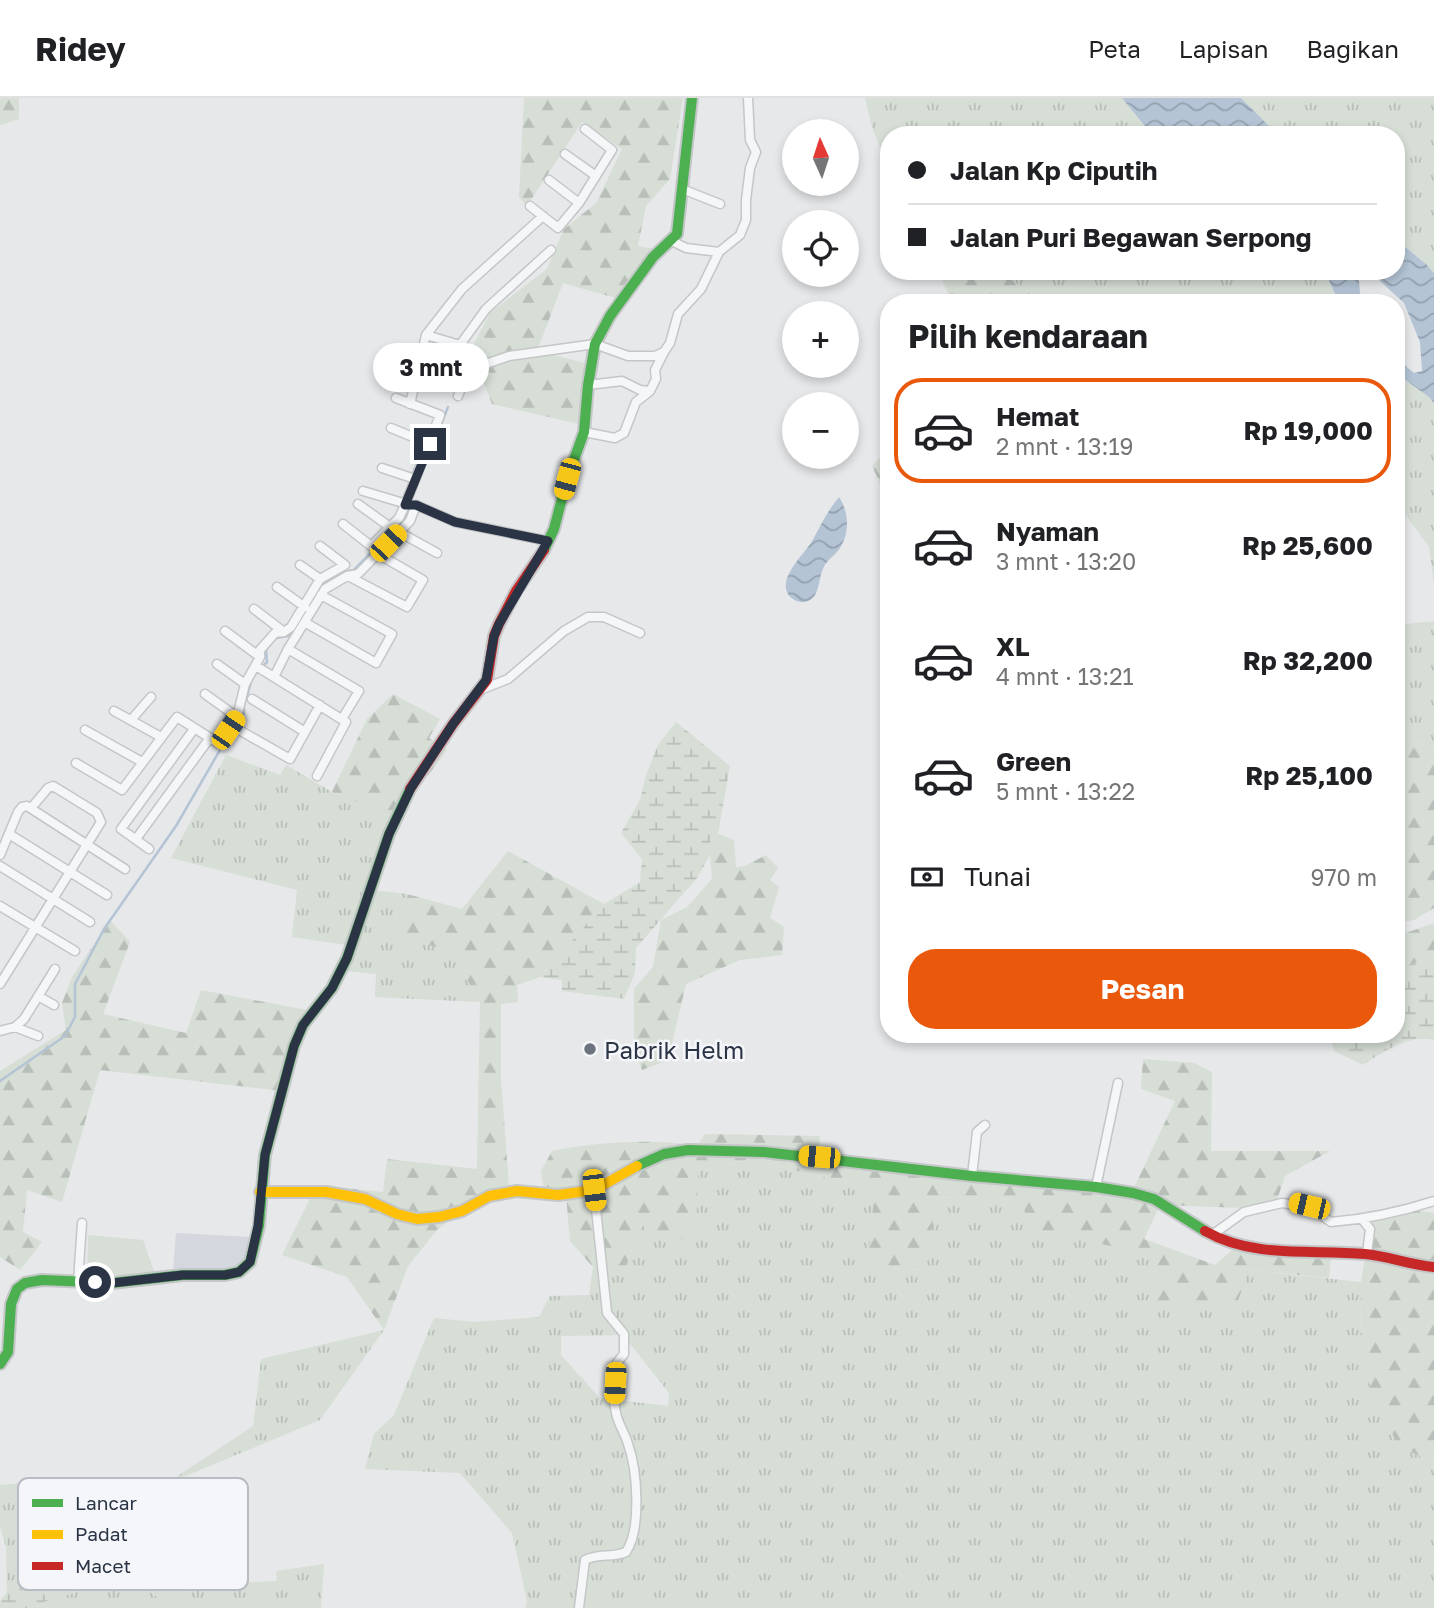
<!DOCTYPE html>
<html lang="id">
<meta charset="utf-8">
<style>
:root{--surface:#fff;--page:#f6f6f6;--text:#202124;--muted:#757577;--line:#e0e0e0;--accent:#ea580c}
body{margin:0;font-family:"Golos Text",sans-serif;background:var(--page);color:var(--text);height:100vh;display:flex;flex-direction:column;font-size:26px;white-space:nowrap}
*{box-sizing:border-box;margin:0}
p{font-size:23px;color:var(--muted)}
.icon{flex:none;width:38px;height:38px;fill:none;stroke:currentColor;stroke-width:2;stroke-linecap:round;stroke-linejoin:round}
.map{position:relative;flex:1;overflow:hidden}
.details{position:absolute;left:880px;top:196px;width:525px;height:749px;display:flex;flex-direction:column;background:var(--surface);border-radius:28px;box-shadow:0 4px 10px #0003}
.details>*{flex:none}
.banner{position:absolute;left:880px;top:28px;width:525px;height:154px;border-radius:28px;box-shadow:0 4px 10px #0003;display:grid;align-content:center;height:154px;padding:0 28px;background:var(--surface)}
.needle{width:46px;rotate:357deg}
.fabs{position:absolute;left:782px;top:21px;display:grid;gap:14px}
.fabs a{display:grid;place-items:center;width:77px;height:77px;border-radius:50%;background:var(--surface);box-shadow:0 4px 10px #0003;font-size:35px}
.end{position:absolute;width:32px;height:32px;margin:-16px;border:9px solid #2b3445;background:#fff;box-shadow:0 0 0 4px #fff}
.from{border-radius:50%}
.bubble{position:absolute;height:49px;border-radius:24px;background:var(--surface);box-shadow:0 4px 10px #0003;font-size:23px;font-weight:700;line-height:49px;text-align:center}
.car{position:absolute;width:21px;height:42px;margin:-21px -10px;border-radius:9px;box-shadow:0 0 5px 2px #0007;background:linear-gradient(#f5c518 24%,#345 0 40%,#f5c518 0 76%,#345 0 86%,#f5c518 0)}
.banner b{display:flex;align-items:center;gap:24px;height:66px;font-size:26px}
.banner b+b{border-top:2px solid var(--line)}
.banner i{width:18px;height:18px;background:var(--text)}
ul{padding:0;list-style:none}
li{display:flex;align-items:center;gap:21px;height:105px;margin:0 14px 10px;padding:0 14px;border:4px solid transparent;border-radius:28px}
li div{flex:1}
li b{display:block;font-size:26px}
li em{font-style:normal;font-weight:700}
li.current{border-color:var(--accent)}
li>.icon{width:63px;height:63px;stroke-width:1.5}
h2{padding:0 28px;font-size:32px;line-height:84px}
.pay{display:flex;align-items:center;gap:18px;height:77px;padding:0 28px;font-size:26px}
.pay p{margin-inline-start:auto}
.cta{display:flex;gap:14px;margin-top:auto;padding:14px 28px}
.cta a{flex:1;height:80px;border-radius:28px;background:var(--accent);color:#fff;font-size:28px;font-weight:700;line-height:80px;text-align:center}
header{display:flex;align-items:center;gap:42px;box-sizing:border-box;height:98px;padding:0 35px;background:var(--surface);border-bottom:2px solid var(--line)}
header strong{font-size:33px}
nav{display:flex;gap:38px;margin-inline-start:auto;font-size:24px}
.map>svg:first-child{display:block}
.built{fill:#d4d7dd}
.grass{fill:url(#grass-tufts);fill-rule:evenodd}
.forest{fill:url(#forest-firs)}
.wetland{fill:url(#wetland-marsh)}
.garden{fill:#d6ded6}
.water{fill:url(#water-waves)}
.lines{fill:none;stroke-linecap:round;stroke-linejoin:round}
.stream{stroke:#b4c4d5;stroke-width:2.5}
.street-casing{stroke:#c4c6c8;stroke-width:11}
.fast-casing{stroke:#c4c6c8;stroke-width:14}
.slow-casing{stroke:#c4c6c8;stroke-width:14}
.jam-casing{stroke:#c4c6c8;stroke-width:14}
.street{stroke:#f5f6f7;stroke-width:8}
.fast{stroke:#4caf50;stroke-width:10}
.slow{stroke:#ffc107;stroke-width:10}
.jam{stroke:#c62828;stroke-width:10}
.route{stroke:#2b3445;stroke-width:9}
.poi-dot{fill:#6c737f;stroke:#f4f6f9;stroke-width:2.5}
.labels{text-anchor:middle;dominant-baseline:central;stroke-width:5;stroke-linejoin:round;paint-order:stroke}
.poi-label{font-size:24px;fill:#2b3445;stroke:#f4f6f9;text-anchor:start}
.key{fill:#f4f6f9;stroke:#b8bcc3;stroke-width:2}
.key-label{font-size:19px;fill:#2b3445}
</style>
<header>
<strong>Ridey</strong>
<nav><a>Peta</a><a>Lapisan</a><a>Bagikan</a></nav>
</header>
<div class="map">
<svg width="1434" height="1510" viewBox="0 0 1434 1510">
<defs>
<pattern id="grass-tufts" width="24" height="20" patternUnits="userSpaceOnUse" patternTransform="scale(1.75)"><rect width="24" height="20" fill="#d6ded6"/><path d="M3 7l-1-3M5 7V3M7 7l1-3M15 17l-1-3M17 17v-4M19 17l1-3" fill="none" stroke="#b8bfb9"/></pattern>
<pattern id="forest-firs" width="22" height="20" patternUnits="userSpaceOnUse" patternTransform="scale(1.75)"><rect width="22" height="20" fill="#d6ded6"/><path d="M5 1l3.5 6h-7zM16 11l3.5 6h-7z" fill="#b8bfb9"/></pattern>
<pattern id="wetland-marsh" width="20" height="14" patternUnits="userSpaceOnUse" patternTransform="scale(1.75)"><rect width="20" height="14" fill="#d6ded6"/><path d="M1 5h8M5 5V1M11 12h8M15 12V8" fill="none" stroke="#b8bfb9"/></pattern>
<pattern id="water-waves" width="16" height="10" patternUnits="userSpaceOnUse" patternTransform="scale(1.75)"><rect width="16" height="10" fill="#b4c4d5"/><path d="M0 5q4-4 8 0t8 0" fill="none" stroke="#93a0af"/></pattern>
</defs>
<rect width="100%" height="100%" fill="#e6e8ea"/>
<path class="built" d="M176,1135L252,1139L247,1162L233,1172L173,1173Z"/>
<path class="grass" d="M865,0H1122L1152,37H889V73L872,29Z
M1241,0H1434V175L1427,167L1397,142L1396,37H1278Z
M1003,173H1322L1327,178L1339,205H1052L1022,191Z
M1396,276L1429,299L1434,305V486L1429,449L1397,405Z
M1434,523V651L1429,646L1397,644L1396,527Z
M226,657L280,677L286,667L332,694L396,720L373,792L407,796L392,835L451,854L480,904L375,899L376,876L346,873L354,848L292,839L297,792L171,760Z
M749,1062L875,1090L868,1169L926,1172L936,1099L1021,1102L1030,1130L1155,1158L1153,1203L1248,1172L1361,1184L1360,1265L1398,1348L1434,1365V1510H526L527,1503L512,1435L460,1375L365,1371L374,1336L394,1317L434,1220L474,1224L539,1219L550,1198L589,1197L593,1169H626L641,1127L698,1073ZM623,1237L669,1295L668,1308L600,1300L561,1257V1238Z
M384,1232L320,1322L183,1379L28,1469L7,1496L6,1449L0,1429V1387L42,1383L48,1401L167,1385L253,1328L261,1261Z
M324,1466L321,1510H37L44,1504L108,1484H136L160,1501L214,1486L277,1483L276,1473Z"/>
<path class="forest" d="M0,0H19V21L0,27Z
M524,0H683L670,81L646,108L638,148L661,152L626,203L563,185L537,253L593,267L579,326L492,306L478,270L463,267L490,215L547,171L564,131L596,105L622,51L582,24L527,108L519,99Z
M938,173H1003L1022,191L1052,205H952Z
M889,344V387L880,385L872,368L889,349Z
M393,596L440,621L429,640L447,652L396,720L332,694L367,621Z
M1396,644L1429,646L1434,651V810L1414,822L1397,825Z
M718,736L734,742L736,769L745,768L766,757L778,770L770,782L779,789L770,820L784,829L782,857L740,862L686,886L668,962L642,972L634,951V891L653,869L661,822L687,809L712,781L709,745Z
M508,753L604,806L540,879L517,887L518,904L501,906V980L509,1089L482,1098L437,1132L408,1168L384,1232L347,1179L282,1157L317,1087L383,1094L387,1061L477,1071L480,904L451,854L392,835L407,796L462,811Z
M110,822L130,844L103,916L186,935L201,892L307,912L293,977L282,993L100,972L62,1104L27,1092L23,1134L42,1144L20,1172L0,1159V973L66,932L62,905L72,879Z
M1434,825V856L1397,874V838Z
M1143,961L1194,965L1212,974L1211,1053H1330L1285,1078L1274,1111L1160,1107L1144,1141L1215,1167L1233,1151L1331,1159L1329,1180L1249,1172L1236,1208L1152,1203L1155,1158L1030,1130L1021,1102L936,1099L926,1172L867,1169L875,1090L749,1062L698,1073L696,1137L669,1144L641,1127L626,1169H593L570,1143L566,1097L545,1096L541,1073L552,1053C594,1044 655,1040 697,1048L705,1036L820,1038L818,1057L886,1070L1129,1100L1175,1003L1141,991Z
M1418,1112L1434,1115V1365L1398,1348L1360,1265L1361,1184L1372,1115Z"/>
<path class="wetland" d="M676,624L730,668L718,736L709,745L710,757L697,780L636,850L635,875L624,901L562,893V882L540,879L604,806L640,784L642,761L621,735L640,702L646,677L658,647Z
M1434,856V942C1409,936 1383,954 1363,967L1334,953L1330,936H1396L1397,874Z
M183,1379L214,1486L160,1501L136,1484H108L44,1504L37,1510H0V1503L28,1469Z"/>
<path class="garden" d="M88,1137L143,1142L155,1176L87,1178Z"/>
<path class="water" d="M1122,0H1241L1278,37H1152Z
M1397,142L1427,167L1434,175V305L1429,299L1397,276V261L1414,275L1422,273L1420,244L1404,205L1369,173H1396Z
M1322,173H1358L1361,205H1339L1327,178Z
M839,399C849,414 850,434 840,450C835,458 826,462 823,471C818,482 820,498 808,503C803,505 797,504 793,501C772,486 803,457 811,445C820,429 827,413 839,399Z"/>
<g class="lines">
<path class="stream" d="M315,501C323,484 336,475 354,472L404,421L448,309
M276,540L288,538L300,524
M0,983L65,938L75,919V886L104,831L176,728L220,652L238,630L244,615V600L247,599L252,579L267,564L266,552L271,545"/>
<g class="street-casing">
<path id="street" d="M565,56L596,78
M549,82L579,105
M682,91L720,106
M530,108L558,130L579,105L612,52L585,31
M672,143L686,150L719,154
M426,237L460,247L486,211L551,152
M588,287L622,283L640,292L650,293L656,281L655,272L664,254
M458,298L468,272L509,258L595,246L628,258H655L664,254L670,245L678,216L701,191L719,154L740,137L746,122V102L750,70L756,54L750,42L748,0
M410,306L426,237L462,191L543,118
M391,330L430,346
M584,334L615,340L624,335L636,304L650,293
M382,370L415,381
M363,393L410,407
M358,406L390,429
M343,426L371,448L399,420L405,407L440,317L396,300
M399,434L437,455
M300,467L320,481
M348,478L407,509L423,482L378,456
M277,489L305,509
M254,511L284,534
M306,525L376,565L392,536L321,497
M225,533L260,559
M288,551L359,593L342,621
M217,566L245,586
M256,568L346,624L317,678
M274,579L288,551L325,491L347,478L358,476L410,423L416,407L455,424L548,443
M480,592L508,581L564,533L588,519H604L640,535
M205,596L237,619
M252,601L305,634
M114,613L161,639
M131,622L151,599
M85,632L142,664
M241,633L290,661L320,607
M76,665L122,692L177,619L218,645L237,619L245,586L260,559V552L275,535L284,534L291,529L320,481L345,467L320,448
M9,736L107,797
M136,741L209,641
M149,751L121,731L194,631
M0,757L18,714L22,709L27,708L125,771
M0,768L90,824
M0,808L75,853
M0,886L101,724L97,715L53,688L48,690L32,709
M38,898L54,907
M15,929L38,938
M0,933L15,929L24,921L55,871
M972,1078L977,1034L985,1027
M1096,1089L1118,985
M1362,1121L1370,1131L1367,1156
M1212,1137L1244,1114L1282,1105L1309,1109L1331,1124C1367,1121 1400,1114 1434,1103
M78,1183L82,1125
M579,1510L585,1462C598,1455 613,1460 626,1454C642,1430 637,1371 628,1346C625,1335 618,1326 616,1315C612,1299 615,1282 616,1266L624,1256V1236L607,1215L594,1092"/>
</g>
<g class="fast-casing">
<path id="fast" d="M544,452L554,431L567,381L584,334L588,287L595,246L610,218L653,159L677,136L692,0
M637,1068L664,1056L688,1052L764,1054L972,1078L1096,1089L1133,1095L1154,1101L1205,1133
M0,1266L8,1254L11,1206L17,1191L25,1185L42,1182L112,1185L183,1177H225L239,1174L250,1164L259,1128L265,1057L294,948L303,927L332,890L347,860L389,736L410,691"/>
</g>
<g class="slow-casing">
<path id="slow" d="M260,1094H326L365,1101L397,1116L417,1121L439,1119L462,1113L489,1098L517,1093L558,1097L594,1092L637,1068"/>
</g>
<g class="jam-casing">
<path id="jam" d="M410,691L453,626L487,582L494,538L499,526L516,493L544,452
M1205,1133C1254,1161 1311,1151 1365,1156C1388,1158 1410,1167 1434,1169"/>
</g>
<use href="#street" class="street"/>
<use href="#fast" class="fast"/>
<use href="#slow" class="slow"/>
<use href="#jam" class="jam"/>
</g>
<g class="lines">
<path class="route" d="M95,1184L112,1185L183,1177H225L239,1174L250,1164L258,1128L265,1057L294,948L303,927L332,890L347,860L389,736L411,690L453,626L486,582L494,538L499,526L548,443L455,424L416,407H405L430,346"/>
</g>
<circle class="poi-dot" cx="590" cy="951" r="7"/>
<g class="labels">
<g class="poi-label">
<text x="604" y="951">Pabrik Helm</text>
</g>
</g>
<rect x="18" y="1380" width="230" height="112" rx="10" class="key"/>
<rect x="32" y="1401" width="31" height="8" fill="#4caf50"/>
<rect x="32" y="1432" width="31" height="9" fill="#ffc107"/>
<rect x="32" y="1464" width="31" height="8" fill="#c62828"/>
<g class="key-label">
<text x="75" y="1412">Lancar</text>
<text x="75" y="1443">Padat</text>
<text x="75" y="1475">Macet</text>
</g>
</svg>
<div class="fabs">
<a><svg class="needle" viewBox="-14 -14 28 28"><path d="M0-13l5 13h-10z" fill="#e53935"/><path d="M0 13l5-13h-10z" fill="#757577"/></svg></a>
<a><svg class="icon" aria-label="locate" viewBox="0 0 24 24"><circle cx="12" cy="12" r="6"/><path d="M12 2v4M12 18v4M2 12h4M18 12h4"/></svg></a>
<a>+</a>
<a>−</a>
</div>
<i class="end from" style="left:95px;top:1184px"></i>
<i class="end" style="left:430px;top:346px"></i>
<div class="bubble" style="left:373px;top:245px;width:116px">3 mnt</div>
<i class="car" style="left:567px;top:381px;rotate:195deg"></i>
<i class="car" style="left:388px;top:445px;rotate:44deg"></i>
<i class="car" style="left:228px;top:632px;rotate:34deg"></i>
<i class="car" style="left:819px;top:1059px;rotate:275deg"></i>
<i class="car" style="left:594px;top:1092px;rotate:173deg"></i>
<i class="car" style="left:1309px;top:1108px;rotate:283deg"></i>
<i class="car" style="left:615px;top:1285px;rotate:183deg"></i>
<div class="banner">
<b><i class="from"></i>Jalan Kp Ciputih</b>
<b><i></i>Jalan Puri Begawan Serpong</b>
</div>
<section class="details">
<h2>Pilih kendaraan</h2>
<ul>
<li class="current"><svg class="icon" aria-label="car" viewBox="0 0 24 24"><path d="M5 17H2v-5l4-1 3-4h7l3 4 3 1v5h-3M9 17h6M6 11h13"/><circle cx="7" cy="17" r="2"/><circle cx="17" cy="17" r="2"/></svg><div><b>Hemat</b><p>2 mnt · 13:19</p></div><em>Rp 19,000</em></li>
<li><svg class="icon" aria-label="car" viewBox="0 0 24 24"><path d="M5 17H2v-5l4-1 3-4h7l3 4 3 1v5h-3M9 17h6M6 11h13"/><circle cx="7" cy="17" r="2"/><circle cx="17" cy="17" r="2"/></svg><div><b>Nyaman</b><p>3 mnt · 13:20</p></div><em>Rp 25,600</em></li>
<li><svg class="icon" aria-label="car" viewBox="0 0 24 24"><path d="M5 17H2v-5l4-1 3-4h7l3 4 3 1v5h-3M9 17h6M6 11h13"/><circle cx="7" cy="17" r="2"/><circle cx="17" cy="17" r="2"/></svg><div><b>XL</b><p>4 mnt · 13:21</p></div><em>Rp 32,200</em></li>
<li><svg class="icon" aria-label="car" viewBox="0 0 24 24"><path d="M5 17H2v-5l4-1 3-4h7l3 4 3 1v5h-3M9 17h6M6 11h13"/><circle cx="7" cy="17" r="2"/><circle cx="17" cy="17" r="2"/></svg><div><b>Green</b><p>5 mnt · 13:22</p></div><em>Rp 25,100</em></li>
</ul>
<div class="pay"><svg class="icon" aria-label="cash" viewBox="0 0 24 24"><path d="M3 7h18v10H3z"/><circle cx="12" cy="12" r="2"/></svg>Tunai<p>970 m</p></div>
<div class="cta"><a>Pesan</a></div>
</section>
</div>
